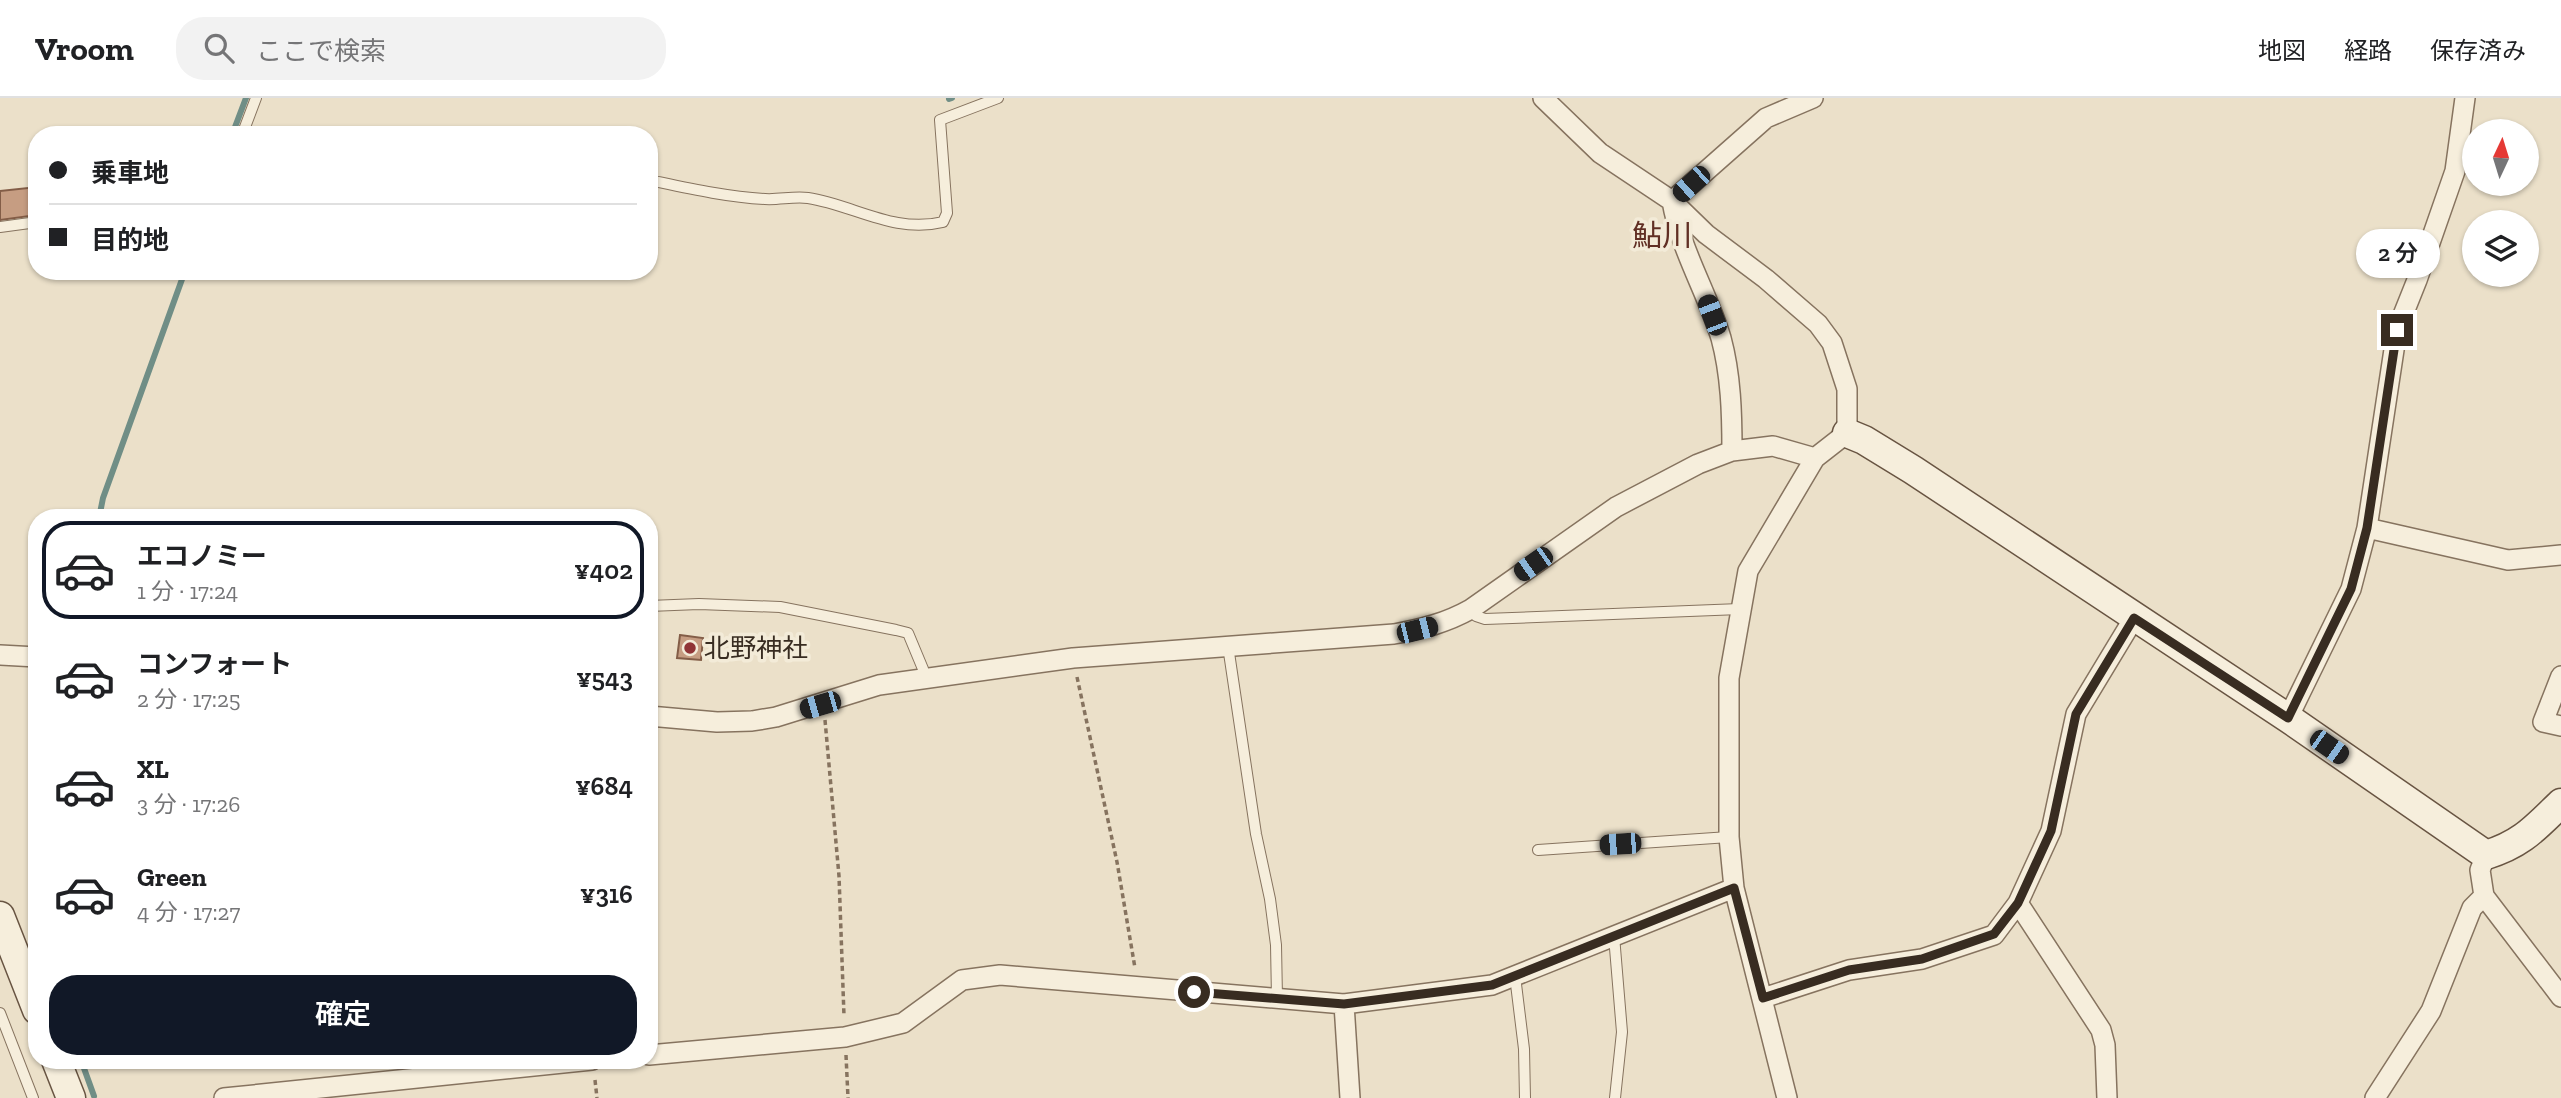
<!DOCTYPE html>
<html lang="ja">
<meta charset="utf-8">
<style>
:root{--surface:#fff;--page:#f2f2f2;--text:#202124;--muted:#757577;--line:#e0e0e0;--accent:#111827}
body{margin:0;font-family:"Zilla Slab","Noto Sans JP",serif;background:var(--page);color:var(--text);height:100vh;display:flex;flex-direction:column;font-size:26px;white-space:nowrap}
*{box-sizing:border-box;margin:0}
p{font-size:23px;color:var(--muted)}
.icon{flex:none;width:38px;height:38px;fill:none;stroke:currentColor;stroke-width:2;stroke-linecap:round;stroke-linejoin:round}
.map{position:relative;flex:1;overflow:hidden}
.details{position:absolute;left:28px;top:411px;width:630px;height:560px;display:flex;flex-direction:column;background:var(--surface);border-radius:28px;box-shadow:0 2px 5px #0004}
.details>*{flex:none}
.banner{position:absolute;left:28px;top:28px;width:630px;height:154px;border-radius:28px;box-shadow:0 2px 5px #0004;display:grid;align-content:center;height:154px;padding:0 21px;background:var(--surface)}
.needle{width:46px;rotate:4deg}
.controls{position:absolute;left:2462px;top:21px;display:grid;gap:14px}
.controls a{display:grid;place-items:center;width:77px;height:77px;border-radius:50%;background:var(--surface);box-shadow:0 2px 5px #0004;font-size:35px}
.end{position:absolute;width:32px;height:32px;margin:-16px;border:9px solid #382c21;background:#fff;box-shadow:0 0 0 4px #fff}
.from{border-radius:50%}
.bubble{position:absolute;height:49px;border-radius:24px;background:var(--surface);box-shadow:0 2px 5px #0004;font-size:23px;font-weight:600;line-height:49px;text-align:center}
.car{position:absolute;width:21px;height:42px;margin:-21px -10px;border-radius:9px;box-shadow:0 0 5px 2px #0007;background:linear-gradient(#222 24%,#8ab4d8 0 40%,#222 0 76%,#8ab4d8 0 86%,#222 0)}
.banner b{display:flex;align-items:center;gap:24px;height:66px;font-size:26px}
.banner b+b{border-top:2px solid var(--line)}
.banner i{width:18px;height:18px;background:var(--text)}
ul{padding:12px 0 0;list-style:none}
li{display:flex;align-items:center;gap:21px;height:98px;margin:0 14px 10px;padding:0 7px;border:4px solid transparent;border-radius:28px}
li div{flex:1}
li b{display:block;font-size:26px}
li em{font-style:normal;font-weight:600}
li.selected{border-color:var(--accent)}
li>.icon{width:63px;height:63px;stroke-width:1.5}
.primary-button{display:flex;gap:14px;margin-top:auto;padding:14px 21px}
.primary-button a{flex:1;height:80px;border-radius:28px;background:var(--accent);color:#fff;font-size:28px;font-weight:600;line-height:80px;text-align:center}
header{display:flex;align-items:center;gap:42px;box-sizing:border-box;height:98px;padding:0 35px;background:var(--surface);border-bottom:2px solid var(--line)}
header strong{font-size:33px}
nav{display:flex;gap:38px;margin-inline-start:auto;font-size:24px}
.search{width:490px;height:63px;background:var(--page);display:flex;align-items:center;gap:18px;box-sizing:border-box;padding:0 24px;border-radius:28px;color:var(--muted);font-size:26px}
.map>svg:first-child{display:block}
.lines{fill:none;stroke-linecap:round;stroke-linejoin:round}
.stream{stroke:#708e86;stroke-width:6}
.building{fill:#c69d82;stroke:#835d47;stroke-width:2}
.lane-casing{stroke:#86735f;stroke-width:12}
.street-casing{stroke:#86735f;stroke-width:22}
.secondary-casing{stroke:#685442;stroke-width:31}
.path{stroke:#86735f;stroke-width:3.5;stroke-dasharray:5 3.5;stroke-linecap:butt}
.lane{stroke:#f6eedc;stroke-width:10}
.street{stroke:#f6eedc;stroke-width:19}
.secondary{stroke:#f6eedc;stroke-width:28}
.route{stroke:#382c21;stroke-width:9}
.poi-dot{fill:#903436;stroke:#f3ebd8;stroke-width:2.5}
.labels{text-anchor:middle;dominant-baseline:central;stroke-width:7;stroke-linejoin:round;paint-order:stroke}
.poi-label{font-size:26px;fill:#382c21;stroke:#f3ebd8;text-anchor:start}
.quarter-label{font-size:30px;fill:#612f24;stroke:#f3ebd8}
</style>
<header>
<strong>Vroom</strong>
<div class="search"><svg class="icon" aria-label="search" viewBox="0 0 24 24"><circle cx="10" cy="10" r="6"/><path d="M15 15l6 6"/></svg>ここで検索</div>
<nav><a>地図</a><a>経路</a><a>保存済み</a></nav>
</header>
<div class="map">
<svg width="2561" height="1000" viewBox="0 0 2561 1000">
<rect width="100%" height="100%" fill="#ebe0c9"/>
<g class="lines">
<path class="stream" d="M949,1L952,0
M232,37L246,0
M99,420L103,400L185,173
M81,962L94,998"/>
</g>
<path class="building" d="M37,89V117L0,122V93Z
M680,537L703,540L701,562L677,560Z"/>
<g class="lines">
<g class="lane-casing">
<path id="lane" d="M242,37L256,0
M649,82C687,90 726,99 765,101C779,102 794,98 808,100C854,107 894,136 943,124L947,115L940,22L998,0
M0,129L37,124
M649,508L699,506L780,509L896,532L908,535L923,571L925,582
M1471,511L1476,518L1485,521L1740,511
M1228,548L1256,736L1270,801L1276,847L1277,900
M1538,752L1729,739
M1614,838L1622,934L1615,1000
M1515,878L1524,951L1525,1000
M0,915L33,1000"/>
</g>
<g class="street-casing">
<path id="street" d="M1543,0L1600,55L1672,103L1706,136L1766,181L1818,226L1832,245L1847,291V335L1815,360L1748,473L1729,580V739L1734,790L1787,1000
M1732,353C1732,316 1731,277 1721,240C1707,194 1680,151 1672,103L1766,20L1813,0
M2367,430L2508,462L2561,457
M0,557L37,559
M2561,578L2543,624L2561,628
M649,618L717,624L752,623L776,619L879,587L1073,560L1394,536C1422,531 1446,525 1471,511L1616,409L1698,366L1732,353L1773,348L1815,360
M2288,620L2351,491L2367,430L2397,232L2417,182L2455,73L2465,0
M2486,757L2480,772L2484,798L2561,899
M2018,805L2101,932L2105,947L2107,1000
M1763,900L1849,872L1922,861L1994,837L2018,805L2051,733L2076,616L2134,520
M1344,906L1350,1000
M649,957L845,939L903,925L962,882L1000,877L1344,906L1492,887L1734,790
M224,1000L592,962
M2375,1000L2431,913L2472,810L2484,798"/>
</g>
<g class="secondary-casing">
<path id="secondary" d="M1847,335L1864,342L1913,372L2288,620L2486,757C2522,746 2535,730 2561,705
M0,818L37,912
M56,962L71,1000"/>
</g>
<path class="path" d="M1077,579L1117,764L1135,870
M825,622L839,778L844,918
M846,957L848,1000
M595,982L597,1000"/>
<use href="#lane" class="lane"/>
<use href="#street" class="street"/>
<use href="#secondary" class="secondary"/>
</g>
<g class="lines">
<path class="route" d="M1194,894L1344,906L1492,887L1734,790L1763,900L1849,872L1922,861L1994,836L2018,805L2051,733L2076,616L2134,520L2288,620L2351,491L2367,430L2397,232"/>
</g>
<circle class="poi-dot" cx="690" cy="550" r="7"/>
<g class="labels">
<g class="poi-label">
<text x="704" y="550">北野神社</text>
</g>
<g class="quarter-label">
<text x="1662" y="138">鮎川</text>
</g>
</g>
</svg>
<div class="controls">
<a><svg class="needle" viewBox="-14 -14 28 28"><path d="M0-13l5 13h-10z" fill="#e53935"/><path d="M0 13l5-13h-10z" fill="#757577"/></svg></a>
<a><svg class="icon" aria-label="layers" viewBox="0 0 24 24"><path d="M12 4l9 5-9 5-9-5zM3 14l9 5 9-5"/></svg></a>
</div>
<i class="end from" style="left:1194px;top:894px"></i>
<i class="end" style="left:2397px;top:232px"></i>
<div class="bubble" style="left:2356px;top:131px;width:84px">2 分</div>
<i class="car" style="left:1691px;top:86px;rotate:228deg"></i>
<i class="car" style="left:1712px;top:217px;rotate:339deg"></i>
<i class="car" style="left:1533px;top:466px;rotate:235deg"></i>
<i class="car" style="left:1417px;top:532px;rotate:76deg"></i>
<i class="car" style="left:820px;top:607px;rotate:254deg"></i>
<i class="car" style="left:2329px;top:649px;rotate:125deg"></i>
<i class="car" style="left:1620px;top:746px;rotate:266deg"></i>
<div class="banner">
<b><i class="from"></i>乗車地</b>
<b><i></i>目的地</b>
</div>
<section class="details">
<ul>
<li class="selected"><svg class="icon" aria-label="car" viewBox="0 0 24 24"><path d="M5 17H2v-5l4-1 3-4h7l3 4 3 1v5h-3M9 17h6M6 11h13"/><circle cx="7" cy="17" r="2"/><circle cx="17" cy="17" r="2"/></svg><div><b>エコノミー</b><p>1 分 · 17:24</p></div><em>¥402</em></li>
<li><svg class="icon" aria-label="car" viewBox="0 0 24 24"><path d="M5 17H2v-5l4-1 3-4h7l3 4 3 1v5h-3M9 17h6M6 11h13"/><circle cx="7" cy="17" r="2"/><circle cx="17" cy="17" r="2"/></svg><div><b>コンフォート</b><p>2 分 · 17:25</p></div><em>¥543</em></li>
<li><svg class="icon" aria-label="car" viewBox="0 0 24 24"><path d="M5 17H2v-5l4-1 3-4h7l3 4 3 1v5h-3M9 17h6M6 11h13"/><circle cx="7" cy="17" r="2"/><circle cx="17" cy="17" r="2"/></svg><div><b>XL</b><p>3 分 · 17:26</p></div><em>¥684</em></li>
<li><svg class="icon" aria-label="car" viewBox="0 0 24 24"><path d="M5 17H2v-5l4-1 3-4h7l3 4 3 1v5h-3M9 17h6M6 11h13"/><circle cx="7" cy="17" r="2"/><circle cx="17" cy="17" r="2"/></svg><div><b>Green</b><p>4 分 · 17:27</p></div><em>¥316</em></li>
</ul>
<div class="primary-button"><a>確定</a></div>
</section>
</div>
